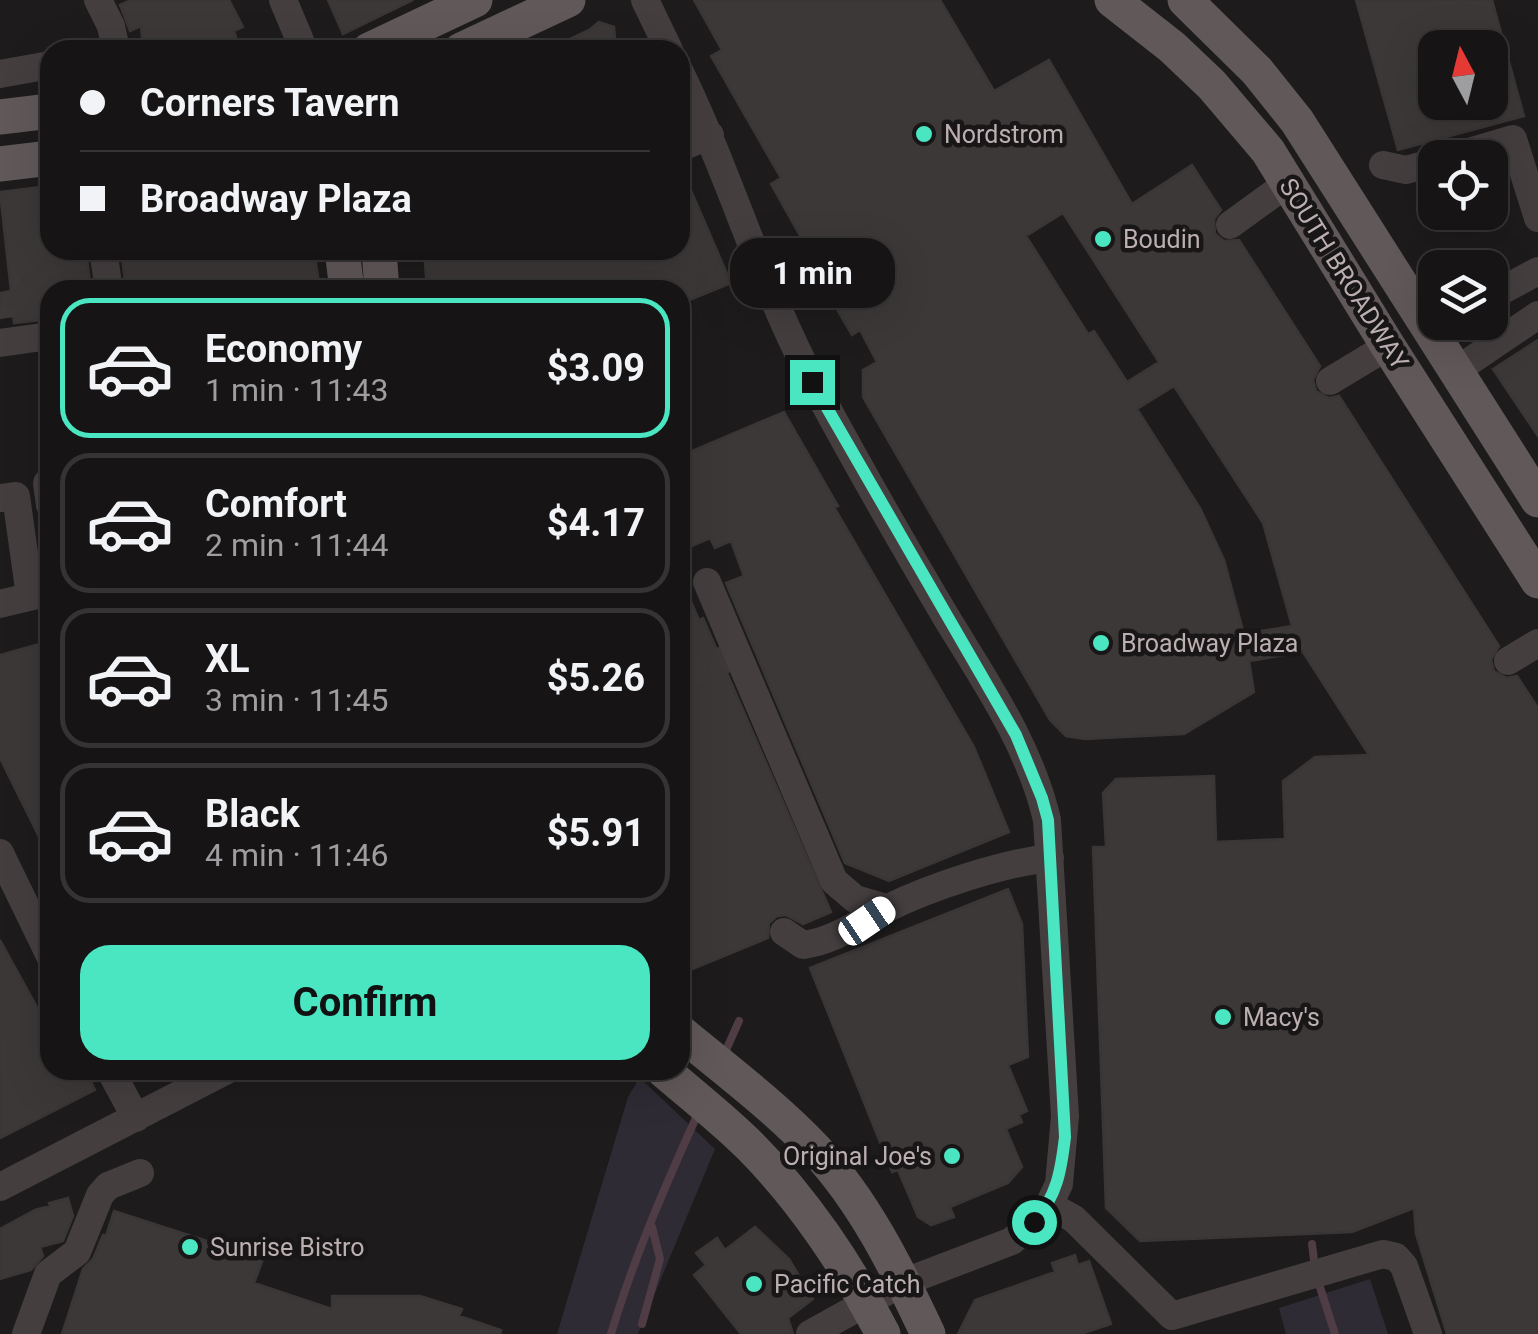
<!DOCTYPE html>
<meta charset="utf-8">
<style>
:root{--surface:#161414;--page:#232122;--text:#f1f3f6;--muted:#9e9ea0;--line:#353334;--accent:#4ae6c2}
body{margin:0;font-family:Roboto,sans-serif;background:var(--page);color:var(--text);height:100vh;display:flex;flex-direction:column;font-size:38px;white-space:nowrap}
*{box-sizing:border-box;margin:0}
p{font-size:32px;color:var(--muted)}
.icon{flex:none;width:55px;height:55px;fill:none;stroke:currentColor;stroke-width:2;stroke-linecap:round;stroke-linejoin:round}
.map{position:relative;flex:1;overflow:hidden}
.side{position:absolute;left:40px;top:280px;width:650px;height:800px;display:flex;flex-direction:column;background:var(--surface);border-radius:30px;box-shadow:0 10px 40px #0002,0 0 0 2px var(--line)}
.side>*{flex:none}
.guide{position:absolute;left:40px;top:40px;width:650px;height:220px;border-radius:30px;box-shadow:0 10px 40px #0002,0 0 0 2px var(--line);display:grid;align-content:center;height:220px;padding:0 40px;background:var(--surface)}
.needle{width:65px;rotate:353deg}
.buttons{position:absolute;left:1418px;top:30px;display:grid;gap:20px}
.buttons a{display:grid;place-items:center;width:90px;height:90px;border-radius:20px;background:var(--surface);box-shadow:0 10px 40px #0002,0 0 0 2px var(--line);font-size:50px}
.end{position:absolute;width:45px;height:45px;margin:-22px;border:12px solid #4ae6c2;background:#111;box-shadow:0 0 0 5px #111}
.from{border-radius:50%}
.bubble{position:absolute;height:70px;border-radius:30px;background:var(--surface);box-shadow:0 10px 40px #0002,0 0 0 2px var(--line);font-size:32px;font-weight:700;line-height:70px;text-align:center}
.car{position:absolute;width:30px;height:60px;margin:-30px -15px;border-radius:12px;box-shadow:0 0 8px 2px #0007;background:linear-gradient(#fff 24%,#345 0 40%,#fff 0 76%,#345 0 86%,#fff 0)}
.guide b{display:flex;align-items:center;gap:35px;height:95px;font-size:38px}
.guide b+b{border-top:2px solid var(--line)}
.guide i{width:25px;height:25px;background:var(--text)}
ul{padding:18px 0 0;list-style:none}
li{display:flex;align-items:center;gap:30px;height:140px;margin:0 20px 15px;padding:0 20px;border:5px solid var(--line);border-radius:30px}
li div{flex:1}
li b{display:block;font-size:38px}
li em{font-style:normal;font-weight:700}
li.current{border-color:var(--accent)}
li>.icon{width:90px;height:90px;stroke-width:1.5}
.cta{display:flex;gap:20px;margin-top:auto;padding:20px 40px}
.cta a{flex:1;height:115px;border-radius:30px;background:var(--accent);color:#111;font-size:40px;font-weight:700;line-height:115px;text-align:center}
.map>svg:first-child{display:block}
.green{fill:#2e2b34}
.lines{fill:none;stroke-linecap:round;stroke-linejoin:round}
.stream{stroke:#4f3c44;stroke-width:8}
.building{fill:#3c3838;stroke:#393635;stroke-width:2.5;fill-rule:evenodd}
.minor-tunnel{stroke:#3d3939;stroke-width:28;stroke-dasharray:28 14;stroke-linecap:butt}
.minor{stroke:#443e3f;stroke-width:28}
.major{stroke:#615859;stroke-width:35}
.route{stroke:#4ae6c2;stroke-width:12}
.poi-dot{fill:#4ae6c2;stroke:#181616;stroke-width:4}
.labels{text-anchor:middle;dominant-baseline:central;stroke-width:9;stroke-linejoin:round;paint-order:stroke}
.poi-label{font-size:25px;fill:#bbafb1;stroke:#181616;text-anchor:start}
.street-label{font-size:25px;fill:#bbafb1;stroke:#181616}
</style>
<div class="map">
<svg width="1538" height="1334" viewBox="0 0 1538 1334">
<rect width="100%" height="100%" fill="#1d1b1b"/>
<path class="green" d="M643,1081L715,1149L638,1334H557L628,1097L637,1082Z
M1370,1279L1388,1334H1286L1279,1308Z"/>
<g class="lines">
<path class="stream" d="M723,1057L739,1021
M1312,1244L1315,1268
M1318,1281L1335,1334
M642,1324L660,1259L652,1227
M611,1334C634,1257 666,1184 699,1111"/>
</g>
<path class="building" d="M131,0H229L243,27L234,31L240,50H143L141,26L130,31L120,5Z
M328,0H413L343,34Z
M694,0H940L994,91L1049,60L1132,204L1192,165L1221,210L1214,219L1215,234L1224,241L1239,240L1320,366L1313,380L1316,391L1329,398L1339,396L1499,646L1491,660L1494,671L1507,678L1517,676L1538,708V1334H1447L1416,1234L1414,1208L1352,1232L1140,1241L1106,1208L1093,847H1106L1103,793L1116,779L1214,776L1216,842L1285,839L1283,781L1315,757L1369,755L1303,652L1249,661L1254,692L1184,734L1085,739L1066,736L1050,720L863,397V370L877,362L860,330L852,335L838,311L845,307L819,262L816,264L771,184L781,178L711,56L722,50ZM1063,213L1159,362L1127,382L1094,331L1088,334L1026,236ZM1174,386L1263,523L1292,626L1244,634L1224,560L1200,508L1137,409Z
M1356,0H1492L1524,116L1398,150ZM1435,48H1490V102H1435Z
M599,22L614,27L616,50H547L589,30Z
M680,165L731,283L680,304V290H427L424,250H680Z
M50,186V250H86L91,290H50V319L14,323L13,316L0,317V293L11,291L0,192Z
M121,250H314L320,290H209L208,281L126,290Z
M1538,340V436L1493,369Z
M784,412L838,506L834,507L974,747L1009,832L889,881L845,863L726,583L744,576L731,541L715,548L710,538L680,551V456Z
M680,576L699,620L703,618L831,912L803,924L786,915L777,916L769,923L768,938L685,972L680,959Z
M50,641V859L0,758V655Z
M1008,889L1022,924L1028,1057L1008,1065L1027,1111L1019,1115L1022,1122L1006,1129L1022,1167L1008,1183L950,1207L954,1217L931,1225L918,1217L898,1170L892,1172L810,968Z
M0,940L44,1020L38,1024L50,1045V1070H85L95,1090L0,1138Z
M68,1198L73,1216L63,1241L40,1247L43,1256L31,1270L0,1279V1229L35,1210L50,1206L49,1203Z
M114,1211L263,1259L254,1283L332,1309V1296H420L462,1309L459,1316L501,1330L500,1334H62L83,1269L93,1259L103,1235L106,1236Z
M755,1227L789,1259L813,1299L788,1318L793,1334H741L694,1275L706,1265L696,1253L717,1238L725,1250Z
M1075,1255L1078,1265L1089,1261L1111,1324L1081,1334H958L975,1300L1055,1272L1052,1263Z"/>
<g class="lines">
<path class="minor-tunnel" d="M0,308L2,319
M680,677L726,659"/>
<path class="minor" d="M98,0L111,26L116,50
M283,0L304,50
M645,0L669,50
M680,72C730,175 761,286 815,386C857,464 901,541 946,617C985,681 1030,746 1047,820L1065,1116L1059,1184L1049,1205L1012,1241L902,1283L810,1334
M0,74L50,65
M680,148L710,135
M1449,158L1513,139L1538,218
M1383,165L1406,170L1435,162
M1230,225L1288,183
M103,250L109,290
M1490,297L1538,271
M0,343L50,336
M1457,370L1538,315
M1330,381L1388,346
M47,483L50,505
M0,498L16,496L30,596
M707,582L834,881L855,899L886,908
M0,604L50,592
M1508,661L1538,643
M0,853L50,956
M784,932L803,945C835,941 860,921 888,908C930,887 1003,863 1050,858
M110,1070L136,1118
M0,1187L227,1070
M1049,1205L1074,1219L1172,1316L1383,1254L1396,1257L1404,1266L1428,1334
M26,1334L48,1274L77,1252L100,1195L108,1186L140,1173"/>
<path class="major" d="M1112,0L1172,47L1212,85L1268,151L1388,346L1538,581
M1185,0L1257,71L1297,121L1538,500
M369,50L475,0
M461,50L568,0
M0,117L50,111
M0,164L50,158
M342,250L347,290
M379,250L382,290
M680,1032C726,1070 774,1106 815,1149C864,1201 898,1270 928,1334
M663,1070C692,1095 723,1119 750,1146C803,1199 849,1268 883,1334"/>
</g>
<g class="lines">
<path class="route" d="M812,382L1016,735L1042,798L1048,820L1065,1137C1061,1171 1057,1196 1034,1222"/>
</g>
<g class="poi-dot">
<circle cx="924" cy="134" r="10"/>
<circle cx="1103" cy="239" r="10"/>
<circle cx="1101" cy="643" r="10"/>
<circle cx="1223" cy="1017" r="10"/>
<circle cx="952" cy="1156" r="10"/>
<circle cx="190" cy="1247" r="10"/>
<circle cx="754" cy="1284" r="10"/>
</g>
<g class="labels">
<g class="poi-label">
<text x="944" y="134">Nordstrom</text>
<text x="1123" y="239">Boudin</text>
<text x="1121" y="643">Broadway Plaza</text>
<text x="1243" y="1017">Macy's</text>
<text x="932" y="1156" text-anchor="end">Original Joe's</text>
<text x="210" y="1247">Sunrise Bistro</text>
<text x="774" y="1284">Pacific Catch</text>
</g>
<g class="street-label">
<text transform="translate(1344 274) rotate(58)">SOUTH BROADWAY</text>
</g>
</g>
</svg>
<div class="buttons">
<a><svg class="needle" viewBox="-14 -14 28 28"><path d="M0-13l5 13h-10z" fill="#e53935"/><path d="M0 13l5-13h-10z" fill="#9e9ea0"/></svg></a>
<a><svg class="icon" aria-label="locate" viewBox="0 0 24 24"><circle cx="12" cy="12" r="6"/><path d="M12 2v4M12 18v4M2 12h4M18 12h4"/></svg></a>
<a><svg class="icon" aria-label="layers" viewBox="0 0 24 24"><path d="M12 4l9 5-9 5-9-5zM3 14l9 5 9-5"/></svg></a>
</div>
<i class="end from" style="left:1034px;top:1222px"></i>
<i class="end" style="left:812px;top:382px"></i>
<div class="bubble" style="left:730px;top:238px;width:165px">1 min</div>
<i class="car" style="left:867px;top:921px;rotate:56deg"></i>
<div class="guide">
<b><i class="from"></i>Corners Tavern</b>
<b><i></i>Broadway Plaza</b>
</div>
<section class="side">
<ul>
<li class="current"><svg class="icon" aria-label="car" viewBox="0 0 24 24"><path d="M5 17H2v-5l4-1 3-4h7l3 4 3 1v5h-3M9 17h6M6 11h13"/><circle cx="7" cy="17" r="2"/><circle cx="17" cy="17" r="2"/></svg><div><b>Economy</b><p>1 min · 11:43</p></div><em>$3.09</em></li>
<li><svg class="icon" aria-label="car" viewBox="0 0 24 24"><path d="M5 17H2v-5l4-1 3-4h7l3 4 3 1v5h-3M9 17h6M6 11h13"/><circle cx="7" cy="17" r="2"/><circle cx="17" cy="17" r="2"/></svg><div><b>Comfort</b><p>2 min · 11:44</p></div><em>$4.17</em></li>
<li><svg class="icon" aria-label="car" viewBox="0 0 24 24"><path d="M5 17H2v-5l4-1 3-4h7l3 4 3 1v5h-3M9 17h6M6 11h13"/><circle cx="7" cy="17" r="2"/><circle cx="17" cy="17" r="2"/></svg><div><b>XL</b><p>3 min · 11:45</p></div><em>$5.26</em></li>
<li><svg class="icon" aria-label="car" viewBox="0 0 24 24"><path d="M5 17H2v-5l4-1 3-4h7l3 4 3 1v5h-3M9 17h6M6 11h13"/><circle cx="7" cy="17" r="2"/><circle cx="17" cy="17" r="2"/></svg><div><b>Black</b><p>4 min · 11:46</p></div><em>$5.91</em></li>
</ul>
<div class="cta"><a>Confirm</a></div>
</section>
</div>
